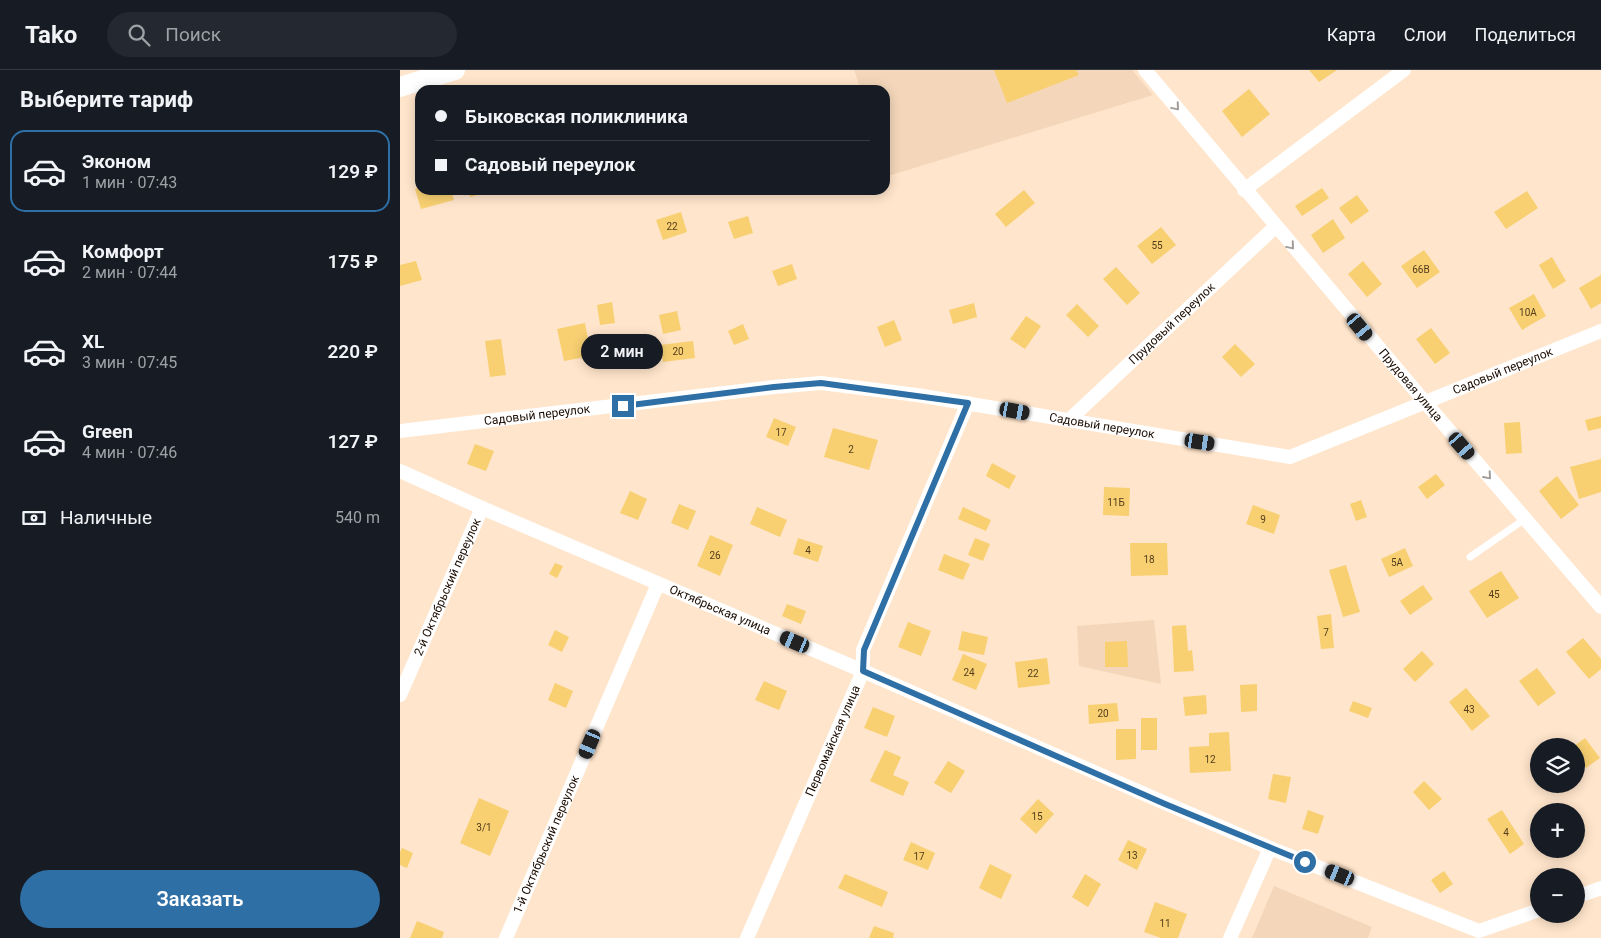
<!DOCTYPE html>
<html lang="ru">
<meta charset="utf-8">
<style>
:root{--surface:#171b24;--page:#242831;--text:#f1f3f6;--muted:#9ea1a6;--line:#363941;--accent:#2e6fa5}
body{margin:0;font-family:Roboto,sans-serif;background:var(--page);color:var(--text);height:100vh;display:flex;flex-direction:column;font-size:19px;white-space:nowrap}
*{box-sizing:border-box;margin:0}
p{font-size:16px;color:var(--muted)}
.icon{flex:none;width:28px;height:28px;fill:none;stroke:currentColor;stroke-width:2;stroke-linecap:round;stroke-linejoin:round}
.map{position:relative;flex:1;overflow:hidden}
.details{display:flex;flex-direction:column;background:var(--surface);width:400px}
.details>*{flex:none}
.hud{position:absolute;left:15px;top:15px;width:475px;height:110px;border-radius:15px;box-shadow:0 2px 12px #0003;display:grid;align-content:center;height:110px;padding:0 20px;background:var(--surface)}
.controls{position:absolute;left:1130px;top:668px;display:grid;gap:10px}
.controls a{display:grid;place-items:center;width:55px;height:55px;border-radius:50%;background:var(--surface);box-shadow:0 2px 12px #0003;font-size:25px}
.end{position:absolute;width:22px;height:22px;margin:-11px;border:6px solid #2e6fa5;background:#fff;box-shadow:0 0 0 2px #fff}
.from{border-radius:50%}
.bubble{position:absolute;height:35px;border-radius:18px;background:var(--surface);box-shadow:0 2px 12px #0003;font-size:16px;font-weight:600;line-height:35px;text-align:center}
.car{position:absolute;width:15px;height:30px;margin:-15px -8px;border-radius:6px;box-shadow:0 0 4px 1px #0007;background:linear-gradient(#222 24%,#8ab4d8 0 40%,#222 0 76%,#8ab4d8 0 86%,#222 0)}
.hud b{display:flex;align-items:center;gap:18px;height:48px;font-size:19px}
.hud b+b{border-top:1px solid var(--line)}
.hud i{width:12px;height:12px;background:var(--text)}
ul{padding:0;list-style:none}
li{display:flex;align-items:center;gap:15px;height:82px;margin:0 10px 8px;padding:0 10px;border:2px solid transparent;border-radius:15px}
li div{flex:1}
li b{display:block;font-size:19px}
li em{font-style:normal;font-weight:600}
li.selected{border-color:var(--accent)}
li>.icon{width:45px;height:45px;stroke-width:1.5}
h2{padding:0 20px;font-size:22px;line-height:60px}
.pay{display:flex;align-items:center;gap:12px;height:55px;padding:0 20px;font-size:19px}
.pay p{margin-inline-start:auto}
.action{display:flex;gap:10px;margin-top:auto;padding:10px 20px}
.action a{flex:1;height:58px;border-radius:30px;background:var(--accent);color:#fff;font-size:20px;font-weight:600;line-height:58px;text-align:center}
header{display:flex;align-items:center;gap:30px;box-sizing:border-box;height:70px;padding:0 25px;background:var(--surface);border-bottom:1px solid var(--line)}
header strong{font-size:24px}
nav{display:flex;gap:28px;margin-inline-start:auto;font-size:18px}
.search{width:350px;height:45px;background:var(--page);display:flex;align-items:center;gap:12px;box-sizing:border-box;padding:0 18px;border-radius:28px;color:var(--muted);font-size:19px}
main{display:flex;flex:1;min-height:0}
.map>svg:first-child{display:block}
.built{fill:#f4d7ba}
.building{fill:#f8d072}
.lines{fill:none;stroke-linecap:round;stroke-linejoin:round}
.service{stroke:#fff;stroke-width:7}
.minor{stroke:#fff;stroke-width:14}
.secondary{stroke:#fff;stroke-width:20}
.oneway{stroke:#a39d99}
.route{stroke:#2e6fa5;stroke-width:6}
.labels{text-anchor:middle;dominant-baseline:central;stroke-width:4;stroke-linejoin:round;paint-order:stroke}
.number-label{font-size:10px;fill:#523c1c}
.street-label{font-size:12px;fill:#1a0b00;stroke:#ffe5cb}
</style>
<header>
<strong>Tako</strong>
<div class="search"><svg class="icon" aria-label="search" viewBox="0 0 24 24"><circle cx="10" cy="10" r="6"/><path d="M15 15l6 6"/></svg>Поиск</div>
<nav><a>Карта</a><a>Слои</a><a>Поделиться</a></nav>
</header>
<main>
<section class="details">
<h2>Выберите тариф</h2>
<ul>
<li class="selected"><svg class="icon" aria-label="car" viewBox="0 0 24 24"><path d="M5 17H2v-5l4-1 3-4h7l3 4 3 1v5h-3M9 17h6M6 11h13"/><circle cx="7" cy="17" r="2"/><circle cx="17" cy="17" r="2"/></svg><div><b>Эконом</b><p>1 мин · 07:43</p></div><em>129 ₽</em></li>
<li><svg class="icon" aria-label="car" viewBox="0 0 24 24"><path d="M5 17H2v-5l4-1 3-4h7l3 4 3 1v5h-3M9 17h6M6 11h13"/><circle cx="7" cy="17" r="2"/><circle cx="17" cy="17" r="2"/></svg><div><b>Комфорт</b><p>2 мин · 07:44</p></div><em>175 ₽</em></li>
<li><svg class="icon" aria-label="car" viewBox="0 0 24 24"><path d="M5 17H2v-5l4-1 3-4h7l3 4 3 1v5h-3M9 17h6M6 11h13"/><circle cx="7" cy="17" r="2"/><circle cx="17" cy="17" r="2"/></svg><div><b>XL</b><p>3 мин · 07:45</p></div><em>220 ₽</em></li>
<li><svg class="icon" aria-label="car" viewBox="0 0 24 24"><path d="M5 17H2v-5l4-1 3-4h7l3 4 3 1v5h-3M9 17h6M6 11h13"/><circle cx="7" cy="17" r="2"/><circle cx="17" cy="17" r="2"/></svg><div><b>Green</b><p>4 мин · 07:46</p></div><em>127 ₽</em></li>
</ul>
<div class="pay"><svg class="icon" aria-label="cash" viewBox="0 0 24 24"><path d="M3 7h18v10H3z"/><circle cx="12" cy="12" r="2"/></svg>Наличные<p>540 m</p></div>
<div class="action"><a>Заказать</a></div>
</section>
<div class="map">
<svg width="1201" height="868" viewBox="0 0 1201 868">
<rect width="100%" height="100%" fill="#ffe5cb"/>
<path class="built" d="M454,0H732L753,25L488,106L485,96V20H461Z
M754,550L761,614L679,596L677,556Z
M874,816L972,857L968,868H852Z"/>
<path class="building" d="M594,0H676L679,5L607,33Z
M909,0H937L919,12Z
M849,19L870,44L842,67L822,41Z
M20,117V120H51L54,130L21,139L15,119Z
M922,118L929,128L902,146L895,136Z
M68,120H87L88,122L70,127Z
M624,120L635,133L606,157L595,144Z
M1127,121L1138,138L1106,159L1094,142Z
M957,125L969,141L951,154L939,138Z
M281,142L287,162L263,170L256,150Z
M348,146L353,163L334,169L328,152Z
M933,149L945,168L923,183L911,165Z
M761,157L776,175L752,194L737,176Z
M1024,180L1040,202L1017,218L1001,196Z
M1152,187L1166,211L1153,219L1139,195Z
M16,191L22,210L0,216V195Z
M963,191L982,214L967,227L948,204Z
M392,194L397,209L378,216L372,201Z
M716,197L740,223L727,235L703,209Z
M1201,205V233L1191,239L1179,218Z
M1134,224L1146,246L1122,260L1109,238Z
M212,232L215,253L200,255L197,235Z
M574,233L577,247L553,254L549,240Z
M677,234L699,256L688,267L666,245Z
M277,241L281,260L263,264L259,245Z
M626,246L641,256L625,279L610,269Z
M494,250L502,270L485,277L477,257Z
M185,253L191,286L164,291L157,259Z
M343,254L349,269L334,275L328,261Z
M1031,258L1050,283L1035,294L1016,269Z
M101,269L106,305L90,307L85,271Z
M293,271L295,288L263,292L260,275Z
M835,274L855,294L841,307L822,287Z
M1201,346V358L1188,361L1185,350Z
M374,348L396,357L388,376L366,367Z
M1120,352L1122,383L1106,384L1104,353Z
M433,358L478,370L469,400L424,387Z
M75,374L94,381L86,401L67,394Z
M1201,389V422L1179,429L1170,397Z
M592,393L616,406L609,419L586,406Z
M1036,404L1045,415L1027,429L1018,417Z
M1157,406L1179,435L1161,449L1139,421Z
M704,417L730,418L729,446L703,445Z
M230,421L247,429L238,450L220,443Z
M961,430L967,447L956,451L950,434Z
M279,434L296,441L288,460L271,453Z
M853,435L880,445L874,464L846,454Z
M357,437L387,450L380,467L350,454Z
M563,437L591,450L586,461L558,449Z
M310,465L333,475L320,506L297,496Z
M398,468L423,476L418,492L393,484Z
M575,468L590,474L583,491L568,485Z
M730,473H767L768,505L731,506Z
M1005,478L1013,496L989,507L981,489Z
M544,484L570,494L563,510L538,500Z
M155,493L163,496L157,508L149,504Z
M946,495L960,542L943,547L929,500Z
M1101,501L1119,528L1087,548L1069,521Z
M1023,515L1033,529L1010,545L1000,531Z
M387,534L406,541L401,554L382,546Z
M931,544L934,578L921,579L917,546Z
M508,552L531,561L521,586L498,577Z
M786,555L788,581L792,580L794,601L774,602L772,556Z
M155,560L169,567L162,582L148,575Z
M562,561L588,567L584,585L558,580Z
M1183,568L1201,589V599L1189,609L1166,582Z
M727,571L728,597H705V572Z
M1022,581L1034,594L1015,612L1003,599Z
M563,584L587,594L576,620L552,610Z
M647,588L650,614L618,618L615,592Z
M1137,598L1156,623L1138,636L1119,611Z
M364,611L387,621L379,640L355,630Z
M155,613L173,621L166,638L148,630Z
M857,614V641L841,642L840,615Z
M1066,618L1090,646L1072,661L1049,632Z
M806,625L807,644L785,646L783,627Z
M953,631L972,638L968,648L949,641Z
M717,633L719,651L689,654L688,635Z
M473,637L495,646L487,667L464,658Z
M741,648H757V680H741Z
M716,659H736V689L716,690Z
M829,662L831,701L790,703L789,677L809,676V663Z
M1185,668L1200,688L1186,698L1176,684V676H1174Z
M485,680L501,687L493,705L509,712L503,726L470,711Z
M548,691L565,701L551,723L534,713Z
M873,704L891,707L886,733L868,729Z
M1024,711L1042,729L1029,740L1013,722Z
M79,728L109,741L90,786L60,773Z
M638,729L654,744L636,764L620,749Z
M908,740L924,746L918,764L902,759Z
M1102,740L1124,774L1110,784L1087,749Z
M728,770L747,779L737,800L718,790Z
M511,772L535,783L528,800L503,790Z
M2,778L13,783L7,798L0,795V782Z
M590,794L612,805L601,829L579,818Z
M1044,801L1053,814L1040,823L1031,810Z
M445,804L488,822L482,837L438,818Z
M685,804L701,814L688,837L672,827Z
M755,832L787,844L778,868H761L744,862Z
M17,851L44,862L42,868H10Z
M474,856L494,863L493,868H469Z"/>
<g class="lines">
<path class="service" d="M1070,487L1125,449"/>
<g class="minor">
<path id="s1" d="M745,0L1024,331L1201,537"/>
<path d="M844,120L1004,0"/>
<path id="s2" d="M669,350L875,157"/>
<path id="s3" d="M0,361L374,317L421,313L517,325L890,387L1201,261"/>
<path id="s4" d="M0,401L82,438L463,601L765,733L870,778L1079,861L1139,840"/>
<path id="s5" d="M0,625L82,438"/>
<path d="M1176,827L1201,818"/>
<path id="s6" d="M106,868L258,514"/>
<path id="s7" d="M347,868L463,601V580L568,333"/>
<path d="M830,868L870,778"/>
</g>
<path class="secondary" d="M0,17L55,0"/>
</g>
<defs><path id="oneway-chevron" d="M-2-3.5L2.5 0L-2 3.5" fill="none" stroke-width="1.6" stroke-linecap="round" stroke-linejoin="round" transform="scale(1.25)"/></defs>
<g class="oneway">
<use href="#oneway-chevron" transform="translate(776 37) rotate(50)"/>
<use href="#oneway-chevron" transform="translate(891 176) rotate(50)"/>
<use href="#oneway-chevron" transform="translate(1088 406) rotate(49)"/>
</g>
<g class="lines">
<path class="route" d="M223,336L374,317L421,313L568,333L464,580L463,601L765,734L905,792"/>
</g>
<g class="labels">
<g class="number-label">
<text x="272" y="156">22</text>
<text x="757" y="175">55</text>
<text x="1021" y="199">66В</text>
<text x="1128" y="242">10А</text>
<text x="278" y="281">20</text>
<text x="381" y="362">17</text>
<text x="451" y="379">2</text>
<text x="716" y="432">11Б</text>
<text x="863" y="449">9</text>
<text x="408" y="480">4</text>
<text x="315" y="485">26</text>
<text x="749" y="489">18</text>
<text x="997" y="492">5А</text>
<text x="1094" y="524">45</text>
<text x="926" y="562">7</text>
<text x="569" y="602">24</text>
<text x="633" y="603">22</text>
<text x="1069" y="639">43</text>
<text x="703" y="643">20</text>
<text x="810" y="689">12</text>
<text x="637" y="746">15</text>
<text x="84" y="757">3/1</text>
<text x="1106" y="762">4</text>
<text x="732" y="785">13</text>
<text x="519" y="786">17</text>
<text x="765" y="853">11</text>
</g>
<g class="street-label">
<text stroke="none"><textPath href="#s2" startOffset="141">Прудовый переулок</textPath></text>
<text stroke="none"><textPath href="#s3" startOffset="1128">Садовый переулок</textPath></text>
<text stroke="none"><textPath href="#s1" startOffset="412">Прудовая улица</textPath></text>
<text stroke="none"><textPath href="#s3" startOffset="138">Садовый переулок</textPath></text>
<text stroke="none"><textPath href="#s3" startOffset="708">Садовый переулок</textPath></text>
<text stroke="none"><textPath href="#s5" startOffset="118">2-й Октябрьский переулок</textPath></text>
<text stroke="none"><textPath href="#s4" startOffset="349">Октябрьская улица</textPath></text>
<text stroke="none"><textPath href="#s7" startOffset="215">Первомайская улица</textPath></text>
<text stroke="none"><textPath href="#s6" startOffset="102">1-й Октябрьский переулок</textPath></text>
</g>
</g>
</svg>
<div class="controls">
<a><svg class="icon" aria-label="layers" viewBox="0 0 24 24"><path d="M12 4l9 5-9 5-9-5zM3 14l9 5 9-5"/></svg></a>
<a>+</a>
<a>−</a>
</div>
<i class="end from" style="left:905px;top:792px"></i>
<i class="end" style="left:223px;top:336px"></i>
<div class="bubble" style="left:181px;top:264px;width:82px">2 мин</div>
<i class="car" style="left:960px;top:257px;rotate:140deg"></i>
<i class="car" style="left:615px;top:341px;rotate:100deg"></i>
<i class="car" style="left:800px;top:372px;rotate:99deg"></i>
<i class="car" style="left:1062px;top:376px;rotate:139deg"></i>
<i class="car" style="left:395px;top:572px;rotate:293deg"></i>
<i class="car" style="left:190px;top:674px;rotate:203deg"></i>
<i class="car" style="left:940px;top:805px;rotate:292deg"></i>
<div class="hud">
<b><i class="from"></i>Быковская поликлиника</b>
<b><i></i>Садовый переулок</b>
</div>
</div>
</main>
